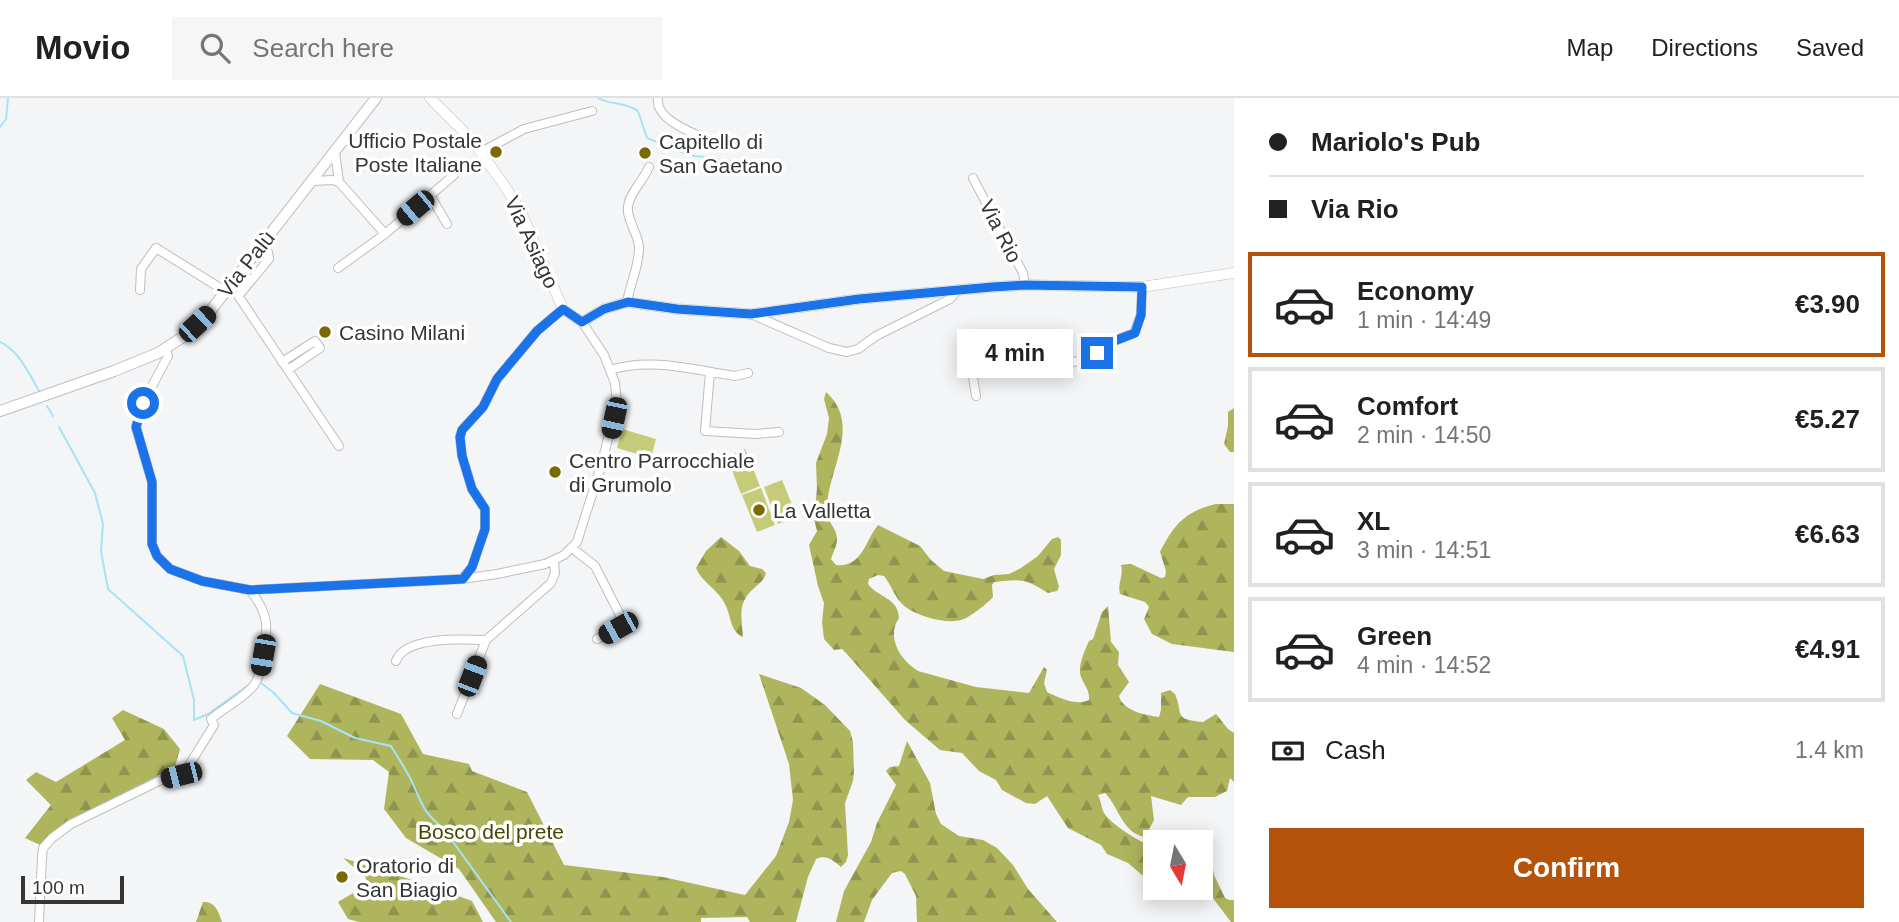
<!DOCTYPE html>
<meta charset="utf-8">
<style>
:root{--surface:#fff;--page:#f6f6f6;--text:#202124;--muted:#757577;--line:#e0e0e0;--accent:#b45309}
body{margin:0;font-family:Helvetica,sans-serif;background:var(--page);color:var(--text);height:100vh;display:flex;flex-direction:column;font-size:26px;white-space:nowrap}
*{box-sizing:border-box;margin:0}
p{font-size:23px;color:var(--muted)}
.icon{flex:none;width:38px;height:38px;fill:none;stroke:currentColor;stroke-width:2;stroke-linecap:round;stroke-linejoin:round}
.map{position:relative;flex:1;overflow:hidden}
.panel{display:flex;flex-direction:column;background:var(--surface);width:665px}
.panel>*{flex:none}
.banner{display:grid;align-content:center;height:154px;padding:0 35px;background:var(--surface)}
.needle{width:46px;rotate:170deg}
.fabs{position:absolute;left:1143px;top:732px;display:grid;gap:14px}
.fabs a{display:grid;place-items:center;width:70px;height:70px;border-radius:0px;background:var(--surface);box-shadow:0 4px 18px #0003;font-size:35px}
.scale{position:absolute;left:21px;bottom:18px;width:103px;box-sizing:border-box;padding-left:7px;border:4px solid #353536;border-top:0;font-size:19px;line-height:24px;white-space:nowrap;color:#353536;-webkit-text-stroke:5px #fff;paint-order:stroke}
.end{position:absolute;width:32px;height:32px;margin:-16px;border:9px solid #1a73e8;background:#fff;box-shadow:0 0 0 4px #fff}
.from{border-radius:50%}
.bubble{position:absolute;height:49px;border-radius:0px;background:var(--surface);box-shadow:0 4px 18px #0003;font-size:23px;font-weight:700;line-height:49px;text-align:center}
.car{position:absolute;width:21px;height:42px;margin:-21px -10px;border-radius:9px;box-shadow:0 0 5px 2px #0007;background:linear-gradient(#222 24%,#8ab4d8 0 40%,#222 0 76%,#8ab4d8 0 86%,#222 0)}
.banner b{display:flex;align-items:center;gap:24px;height:66px;font-size:26px}
.banner b+b{border-top:2px solid var(--line)}
.banner i{width:18px;height:18px;background:var(--text)}
ul{padding:0;list-style:none}
li{display:flex;align-items:center;gap:21px;height:105px;margin:0 14px 10px;padding:0 21px;border:4px solid var(--line);border-radius:0px}
li div{flex:1}
li b{display:block;font-size:26px}
li em{font-style:normal;font-weight:700}
li.on{border-color:var(--accent)}
li>.icon{width:63px;height:63px;stroke-width:1.5}
.pay{display:flex;align-items:center;gap:18px;height:77px;padding:0 35px;font-size:26px}
.pay p{margin-inline-start:auto}
.cta{display:flex;gap:14px;margin-top:auto;padding:14px 35px}
.cta a{flex:1;height:80px;border-radius:0px;background:var(--accent);color:#fff;font-size:28px;font-weight:700;line-height:80px;text-align:center}
header{display:flex;align-items:center;gap:42px;box-sizing:border-box;height:98px;padding:0 35px;background:var(--surface);border-bottom:2px solid var(--line)}
header strong{font-size:33px}
nav{display:flex;gap:38px;margin-inline-start:auto;font-size:24px}
.search{width:490px;height:63px;background:var(--page);display:flex;align-items:center;gap:18px;box-sizing:border-box;padding:0 24px;border-radius:0px;color:var(--muted);font-size:26px}
main{display:flex;flex:1;min-height:0}
.map>svg:first-child{display:block}
.forest{fill:url(#forest-firs)}
.pitch{fill:#c5cb78}
.lines{fill:none;stroke-linecap:round;stroke-linejoin:round}
.stream{stroke:#a6e3f7;stroke-width:2}
.minor-casing{stroke:#bebec0;stroke-width:10}
.tertiary-casing{stroke:#bebec0;stroke-width:11}
.secondary-casing{stroke:#bebec0;stroke-width:12}
.minor{stroke:#fff;stroke-width:8}
.tertiary{stroke:#fff;stroke-width:10}
.secondary{stroke:#fff;stroke-width:10}
.route{stroke:#1a73e8;stroke-width:9}
.poi-dot{fill:#7a6a02;stroke:#fff;stroke-width:2.5}
.labels{text-anchor:middle;dominant-baseline:central;stroke-width:7;stroke-linejoin:round;paint-order:stroke}
.poi-label{font-size:21px;fill:#353536;stroke:#fff;text-anchor:start}
.street-label{font-size:21px;fill:#353536;stroke:#fff}
.park-label{font-size:21px;fill:#454700;stroke:#fff}
</style>
<header>
<strong>Movio</strong>
<div class="search"><svg class="icon" aria-label="search" viewBox="0 0 24 24"><circle cx="10" cy="10" r="6"/><path d="M15 15l6 6"/></svg>Search here</div>
<nav><a>Map</a><a>Directions</a><a>Saved</a></nav>
</header>
<main>
<div class="map">
<svg width="1234" height="824" viewBox="0 0 1234 824">
<defs>
<pattern id="forest-firs" width="22" height="20" patternUnits="userSpaceOnUse" patternTransform="scale(1.75)"><rect width="22" height="20" fill="#afb55d"/><path d="M5 1l3.5 6h-7zM16 11l3.5 6h-7z" fill="#8f944e"/></pattern>
</defs>
<rect width="100%" height="100%" fill="#f4f5f7"/>
<path class="forest" d="M826,294C863,327 827,372 827,411C826,424 837,429 837,441C837,448 833,455 831,461L836,467C862,470 865,443 878,427L920,448L931,462L944,473L983,481L994,477L1009,476L1021,470L1038,458L1052,441L1058,439L1061,442V457L1054,471L1059,489L1057,493L1048,495C1024,480 1022,481 994,484L992,487L993,499C988,505 969,520 961,522C946,526 920,519 907,510C896,503 892,488 884,478L878,477L869,481L868,486C878,500 898,499 899,520C886,539 900,562 918,573L976,589L1029,595L1044,569L1047,572L1044,585L1047,594C1060,600 1075,608 1089,602C1090,590 1082,586 1080,575C1079,565 1085,552 1089,543L1093,541L1102,514L1108,508L1111,544L1119,554L1118,567L1129,584L1119,598C1123,613 1145,617 1159,619L1161,612V595L1170,592L1175,596C1184,617 1172,621 1203,624L1216,616L1228,631L1234,635V684L1230,680L1227,693L1215,699H1188L1181,707L1151,698L1154,722L1145,739C1122,735 1119,709 1105,695L1098,697C1101,702 1101,708 1103,713C1108,725 1144,747 1155,749V788L1128,765L1107,756L1101,747L1068,730L1047,698L1035,706L1026,705L1002,692L996,682L979,673L962,655L940,652L905,622L846,555L842,551L834,552L824,541L822,524L824,505L818,488L809,447L817,433L814,421L817,390L816,365L827,336L829,320L824,301Z
M1234,310V354H1230L1224,346L1228,328V314Z
M1216,406H1234V554L1172,546L1152,536L1144,521L1149,509L1145,504L1120,496C1117,486 1124,477 1121,467L1131,466L1161,480L1165,479L1166,473L1160,454C1174,426 1186,413 1216,406Z
M721,439L739,453L750,468L762,471L766,475C764,483 758,486 752,492C737,506 742,521 743,539C730,534 731,517 725,506C718,491 702,485 696,470L706,453Z
M759,576L801,590L825,607L850,633L853,644L854,672L853,683L845,705L848,757L846,764L841,769C833,762 826,756 816,761L808,779L796,824H750L747,819L701,820V824H496L459,771L406,740L384,711L389,674L373,662L310,661L287,638L320,586L401,616L423,656L469,666L472,673L527,694L564,767L663,779L745,797L776,758L789,724L793,702L789,666Z
M123,612L164,631L180,651L175,669L67,725L40,747L25,740L51,707L26,682L36,674L56,684L125,642L112,620Z
M907,643L930,685L936,716L941,726L959,738L983,742L997,750L1013,767L1028,791L1057,824H917L916,798L905,776L901,773L892,775L872,802L864,824H836L844,793L871,744L877,725L896,687L886,673L890,669L899,668Z
M343,760L431,788L472,803L483,824H359L348,821L338,804L365,788L366,780Z
M1201,761L1212,766L1214,777L1225,800L1229,802H1234V824H1231L1212,799L1184,789H1200Z
M203,804C215,803 219,814 222,824H196Z"/>
<path class="pitch" d="M622,331L656,341L651,360L617,350Z
M745,351L760,388L741,396L727,359Z
M782,382L797,419L778,426L764,389Z
M761,390L775,427L757,434L742,397Z"/>
<g class="lines">
<path class="stream" d="M598,0C612,8 623,3 638,13L647,40L689,57L778,70
M0,29L6,21L8,0
M0,244C20,254 28,274 39,293
M47,308L53,318
M59,329L95,395L103,426L101,453L108,491L183,558L194,602V622L208,616L253,584
M261,585L274,595L292,615L321,623L355,640L391,648C397,658 403,667 409,678C422,702 419,711 443,730L511,824"/>
<g class="minor-casing">
<path id="minor" d="M658,0C655,19 684,31 699,38
M335,54L339,84L385,136L454,77
M481,54L524,31L592,13
M973,80L1023,175L1025,187
M313,83L332,82L339,84
M430,97L447,126
M261,148L268,154L269,161L239,197V199L339,348
M338,170L385,136
M140,192L141,171L156,150L225,193
M627,204C630,186 639,169 639,150C639,136 626,122 628,108C630,94 644,82 649,69
M751,216L829,250L847,254L858,251L876,238L950,201L957,193
M166,251L168,258L143,305L136,329L152,384V446L157,458L170,471L202,483L250,492L462,481L497,476L545,466L564,457L577,444L602,365L617,304L615,285L604,257L582,224
M282,264L315,243L320,250L288,272
M610,272C651,259 694,272 735,278L748,275
M710,274L705,333L756,336L779,334
M976,298L973,279L978,273L1082,263L1091,260L1109,245L1134,235L1141,217L1142,189
M572,450L595,468L621,519V526L597,541
M462,481L472,469L485,431V411L472,391L462,358L460,339L462,332L483,309L497,281L537,233L563,211
M396,563C405,538 463,541 486,542
M457,616L486,542L551,485L555,475L554,463
M39,824L42,759L43,750L52,740L71,726L159,683L181,677L188,669L214,627L211,621C224,610 244,600 254,587C260,579 261,569 263,560C268,531 270,517 250,492"/>
</g>
<g class="tertiary-casing">
<path id="tertiary" d="M430,0L471,41L504,87L521,114L563,211L582,224L604,211L627,204L677,211L751,216L859,201L992,189L1025,187L1142,189L1234,175"/>
</g>
<g class="secondary-casing">
<path id="secondary" d="M0,313L114,273L158,255L186,237L208,216L376,0"/>
</g>
<use href="#minor" class="minor"/>
<use href="#tertiary" class="tertiary"/>
<use href="#secondary" class="secondary"/>
</g>
<g class="lines">
<path class="route" d="M143,305L136,329L152,384V446L157,458L170,471L202,483L250,492L463,481L472,469L485,431V411L472,391L462,358L460,339L462,332L483,309L497,281L537,233L563,211L582,224L604,211L628,204L677,211L751,216L859,201L992,189L1025,187L1142,189L1141,217L1135,235L1109,245L1097,255"/>
</g>
<g class="poi-dot">
<circle cx="496" cy="54" r="7"/>
<circle cx="645" cy="55" r="7"/>
<circle cx="325" cy="234" r="7"/>
<circle cx="555" cy="374" r="7"/>
<circle cx="759" cy="412" r="7"/>
<circle cx="342" cy="779" r="7"/>
</g>
<g class="labels">
<g class="poi-label">
<text x="482" y="42" text-anchor="end">Ufficio Postale<tspan x="482" dy="24">Poste Italiane</tspan></text>
<text x="659" y="43">Capitello di<tspan x="659" dy="24">San Gaetano</tspan></text>
<text x="339" y="234">Casino Milani</text>
<text x="569" y="362">Centro Parrocchiale<tspan x="569" dy="24">di Grumolo</tspan></text>
<text x="773" y="412">La Valletta</text>
<text x="356" y="767">Oratorio di<tspan x="356" dy="24">San Biagio</tspan></text>
</g>
<g class="street-label">
<text transform="translate(1001 133) rotate(63)">Via Rio</text>
<text transform="translate(532 144) rotate(65)">Via Asiago</text>
<text transform="translate(246 166) rotate(-52)">Via Palù</text>
</g>
<g class="park-label">
<text x="491" y="733">Bosco del prete</text>
</g>
</g>
</svg>
<div class="fabs">
<a><svg class="needle" viewBox="-14 -14 28 28"><path d="M0-13l5 13h-10z" fill="#e53935"/><path d="M0 13l5-13h-10z" fill="#757577"/></svg></a>
</div>
<div class="scale">100 m</div>
<i class="end from" style="left:143px;top:305px"></i>
<i class="end" style="left:1097px;top:255px"></i>
<div class="bubble" style="left:957px;top:231px;width:116px">4 min</div>
<i class="car" style="left:415px;top:110px;rotate:230deg"></i>
<i class="car" style="left:197px;top:226px;rotate:47deg"></i>
<i class="car" style="left:614px;top:320px;rotate:192deg"></i>
<i class="car" style="left:618px;top:530px;rotate:241deg"></i>
<i class="car" style="left:263px;top:557px;rotate:190deg"></i>
<i class="car" style="left:472px;top:578px;rotate:21deg"></i>
<i class="car" style="left:181px;top:677px;rotate:256deg"></i>
</div>
<section class="panel">
<div class="banner">
<b><i class="from"></i>Mariolo's Pub</b>
<b><i></i>Via Rio</b>
</div>
<ul>
<li class="on"><svg class="icon" aria-label="car" viewBox="0 0 24 24"><path d="M5 17H2v-5l4-1 3-4h7l3 4 3 1v5h-3M9 17h6M6 11h13"/><circle cx="7" cy="17" r="2"/><circle cx="17" cy="17" r="2"/></svg><div><b>Economy</b><p>1 min · 14:49</p></div><em>€3.90</em></li>
<li><svg class="icon" aria-label="car" viewBox="0 0 24 24"><path d="M5 17H2v-5l4-1 3-4h7l3 4 3 1v5h-3M9 17h6M6 11h13"/><circle cx="7" cy="17" r="2"/><circle cx="17" cy="17" r="2"/></svg><div><b>Comfort</b><p>2 min · 14:50</p></div><em>€5.27</em></li>
<li><svg class="icon" aria-label="car" viewBox="0 0 24 24"><path d="M5 17H2v-5l4-1 3-4h7l3 4 3 1v5h-3M9 17h6M6 11h13"/><circle cx="7" cy="17" r="2"/><circle cx="17" cy="17" r="2"/></svg><div><b>XL</b><p>3 min · 14:51</p></div><em>€6.63</em></li>
<li><svg class="icon" aria-label="car" viewBox="0 0 24 24"><path d="M5 17H2v-5l4-1 3-4h7l3 4 3 1v5h-3M9 17h6M6 11h13"/><circle cx="7" cy="17" r="2"/><circle cx="17" cy="17" r="2"/></svg><div><b>Green</b><p>4 min · 14:52</p></div><em>€4.91</em></li>
</ul>
<div class="pay"><svg class="icon" aria-label="cash" viewBox="0 0 24 24"><path d="M3 7h18v10H3z"/><circle cx="12" cy="12" r="2"/></svg>Cash<p>1.4 km</p></div>
<div class="cta"><a>Confirm</a></div>
</section>
</main>
